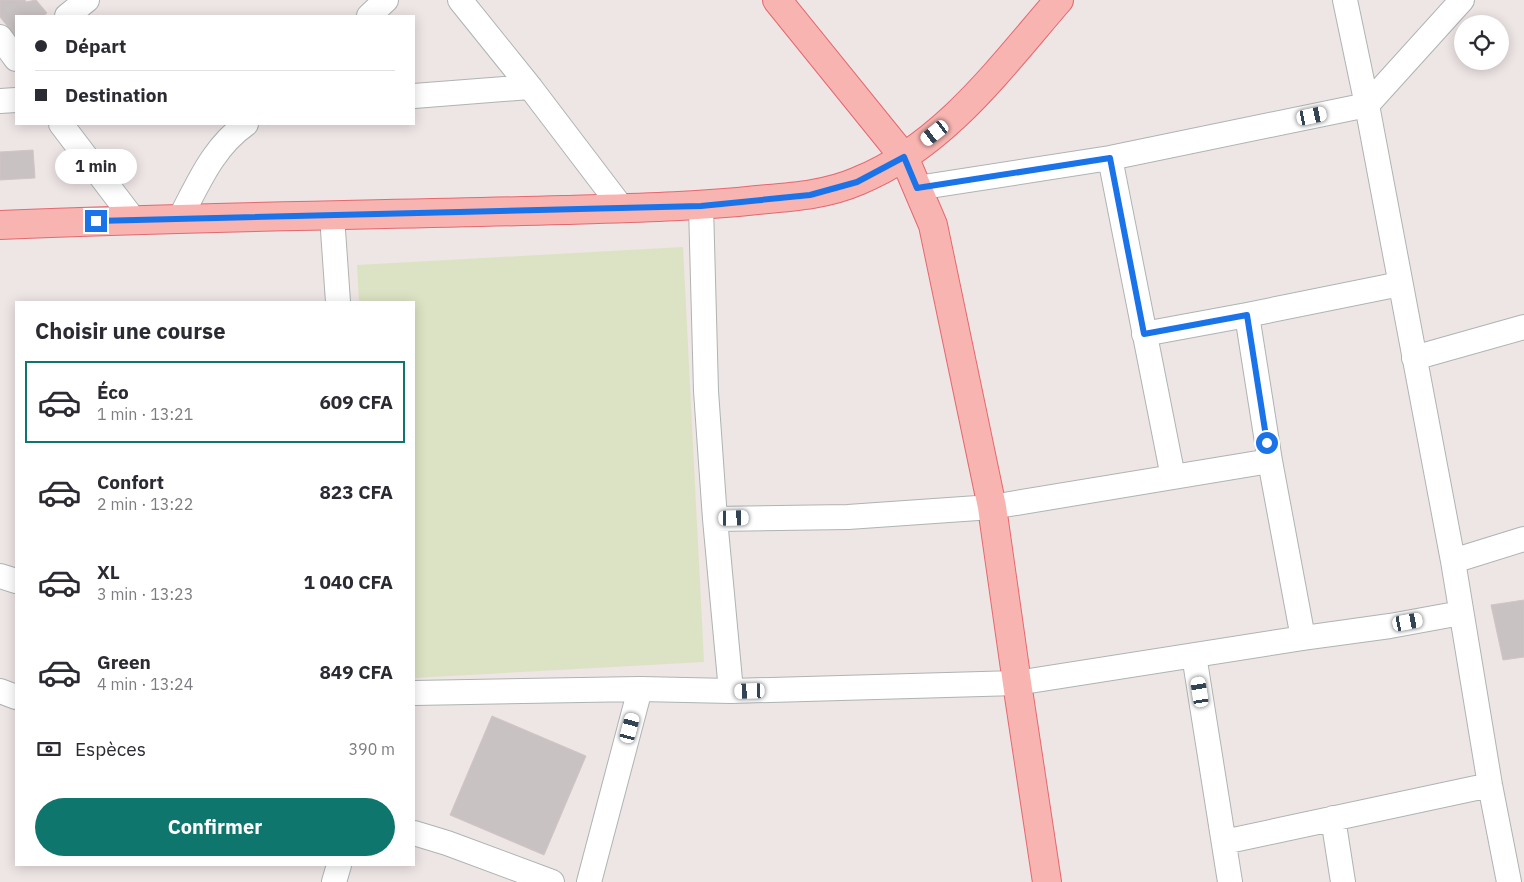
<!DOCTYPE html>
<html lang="fr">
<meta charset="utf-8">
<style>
:root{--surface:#fff;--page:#f7f7f7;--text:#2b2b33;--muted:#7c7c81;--line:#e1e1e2;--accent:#0f766e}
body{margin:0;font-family:"IBM Plex Sans",sans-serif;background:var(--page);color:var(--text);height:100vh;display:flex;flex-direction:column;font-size:19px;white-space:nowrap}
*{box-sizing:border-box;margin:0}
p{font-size:16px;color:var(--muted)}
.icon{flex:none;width:28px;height:28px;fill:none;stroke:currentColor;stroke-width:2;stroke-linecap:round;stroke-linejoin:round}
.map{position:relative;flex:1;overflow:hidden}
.side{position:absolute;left:15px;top:301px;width:400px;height:565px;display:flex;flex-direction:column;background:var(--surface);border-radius:0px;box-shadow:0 2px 12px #0003}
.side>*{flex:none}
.guide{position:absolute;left:15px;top:15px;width:400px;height:110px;border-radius:0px;box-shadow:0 2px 12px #0003;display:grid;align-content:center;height:110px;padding:0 20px;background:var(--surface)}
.fabs{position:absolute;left:1454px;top:15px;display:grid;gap:10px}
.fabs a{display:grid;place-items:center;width:55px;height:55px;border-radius:50%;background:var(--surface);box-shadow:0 2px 12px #0003;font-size:25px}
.end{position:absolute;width:22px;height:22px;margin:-11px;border:6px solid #1a73e8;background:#fff;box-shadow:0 0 0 2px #fff}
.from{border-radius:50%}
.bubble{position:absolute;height:35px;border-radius:18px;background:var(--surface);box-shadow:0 2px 12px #0003;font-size:16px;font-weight:700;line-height:35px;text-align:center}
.car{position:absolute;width:15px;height:30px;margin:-15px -8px;border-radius:6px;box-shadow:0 0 4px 1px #0007;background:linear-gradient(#fff 24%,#345 0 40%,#fff 0 76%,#345 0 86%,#fff 0)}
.guide b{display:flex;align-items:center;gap:18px;height:48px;font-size:19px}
.guide b+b{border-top:1px solid var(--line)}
.guide i{width:12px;height:12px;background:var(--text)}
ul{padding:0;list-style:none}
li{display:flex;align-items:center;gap:15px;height:82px;margin:0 10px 8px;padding:0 10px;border:2px solid transparent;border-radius:0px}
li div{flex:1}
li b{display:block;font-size:19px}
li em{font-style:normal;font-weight:700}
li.active{border-color:var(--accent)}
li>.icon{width:45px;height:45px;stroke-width:1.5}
h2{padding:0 20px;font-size:22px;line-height:60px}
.pay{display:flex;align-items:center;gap:12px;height:55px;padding:0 20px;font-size:19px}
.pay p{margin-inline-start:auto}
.action{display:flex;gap:10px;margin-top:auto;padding:10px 20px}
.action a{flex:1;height:58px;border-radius:30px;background:var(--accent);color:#fff;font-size:20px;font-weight:700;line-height:58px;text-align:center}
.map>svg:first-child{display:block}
.green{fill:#dce3c4}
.building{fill:#c9c2c3;stroke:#d2c4c5}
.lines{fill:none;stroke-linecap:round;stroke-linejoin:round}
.minor-casing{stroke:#aeb4b3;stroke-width:26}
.major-casing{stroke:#e46870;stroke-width:30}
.minor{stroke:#fff;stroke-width:24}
.major{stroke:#f8b4b0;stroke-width:28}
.route{stroke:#1a73e8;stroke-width:6}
</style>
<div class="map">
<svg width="1524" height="882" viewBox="0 0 1524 882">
<rect width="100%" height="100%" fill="#eee5e5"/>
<path class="green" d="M683,247L704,662L414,678V302H359L357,265Z"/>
<path class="building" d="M0,0H25L26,2L36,0L47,13L43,16H16V37L0,17Z
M33,150L35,178L0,180V152Z
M1524,600V657L1503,660L1491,605Z
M492,716L586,756L544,855L450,815Z"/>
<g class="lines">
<g class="minor-casing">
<path id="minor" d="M460,0L530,87L622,208
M1345,0L1367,105L1453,561L1490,785L1509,882
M67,16L87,0
M369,16L386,0
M0,37L16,59
M414,96L530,87
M0,101L16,100
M61,124L134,220
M1110,158L1173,477
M917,188L1110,158L1367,105L1462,0
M701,206L706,391L715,519L731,691
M332,216L338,302
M180,218C198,184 213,147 246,124
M1144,334L1247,315L1400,284
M1414,358L1524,327
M1270,461L1303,638
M715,519L848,517L992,507L1270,461L1247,315
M1453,561L1524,539
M0,576L16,581
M1194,655L1230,882
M0,691L16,697
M414,693L640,689L731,691L1017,683L1303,638L1390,626L1461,613
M1333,818L1343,882
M414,833L447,843L552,882
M1224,842L1490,785
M334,882L339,865
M589,882L640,689"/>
</g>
<g class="major-casing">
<path id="major" d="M777,0L904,157L933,225L992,507L1017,683L1047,882
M0,225C188,217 376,215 564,210C629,208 693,207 757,200C791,197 826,195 858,181C944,146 1000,68 1059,0"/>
</g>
<use href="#minor" class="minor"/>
<use href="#major" class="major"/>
</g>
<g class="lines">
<path class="route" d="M96,221L701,206L810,195L857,182L904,157L917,188L1110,158L1144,334L1247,315L1267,443"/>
</g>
</svg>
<div class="fabs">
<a><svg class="icon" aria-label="locate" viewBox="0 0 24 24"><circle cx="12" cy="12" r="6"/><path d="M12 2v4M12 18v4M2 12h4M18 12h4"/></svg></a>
</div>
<i class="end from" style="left:1267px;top:443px"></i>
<i class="end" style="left:96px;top:221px"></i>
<div class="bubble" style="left:55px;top:149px;width:82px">1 min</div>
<i class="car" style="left:1312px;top:116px;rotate:78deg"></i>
<i class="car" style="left:935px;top:133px;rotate:232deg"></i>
<i class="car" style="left:734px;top:518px;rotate:89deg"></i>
<i class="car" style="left:1408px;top:622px;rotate:80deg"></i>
<i class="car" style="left:750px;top:691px;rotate:268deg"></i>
<i class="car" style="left:1200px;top:692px;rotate:351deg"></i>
<i class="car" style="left:630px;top:728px;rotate:15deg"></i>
<div class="guide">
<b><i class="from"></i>Départ</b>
<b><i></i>Destination</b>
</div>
<section class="side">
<h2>Choisir une course</h2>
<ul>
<li class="active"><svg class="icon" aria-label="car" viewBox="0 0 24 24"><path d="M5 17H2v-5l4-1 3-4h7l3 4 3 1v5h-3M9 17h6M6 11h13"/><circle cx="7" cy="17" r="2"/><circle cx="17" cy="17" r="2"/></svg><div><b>Éco</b><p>1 min · 13:21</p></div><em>609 CFA</em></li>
<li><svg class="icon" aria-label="car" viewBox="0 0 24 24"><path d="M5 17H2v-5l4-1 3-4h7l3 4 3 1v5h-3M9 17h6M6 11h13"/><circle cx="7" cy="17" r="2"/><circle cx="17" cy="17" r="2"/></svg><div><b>Confort</b><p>2 min · 13:22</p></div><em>823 CFA</em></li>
<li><svg class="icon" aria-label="car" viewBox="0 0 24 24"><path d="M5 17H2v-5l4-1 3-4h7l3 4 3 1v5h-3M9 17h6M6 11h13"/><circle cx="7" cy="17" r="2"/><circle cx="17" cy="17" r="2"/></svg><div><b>XL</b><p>3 min · 13:23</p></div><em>1 040 CFA</em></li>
<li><svg class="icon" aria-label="car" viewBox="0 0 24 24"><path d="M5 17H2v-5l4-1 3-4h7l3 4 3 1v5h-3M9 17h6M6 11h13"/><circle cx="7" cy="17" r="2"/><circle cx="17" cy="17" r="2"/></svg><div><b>Green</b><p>4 min · 13:24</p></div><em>849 CFA</em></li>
</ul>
<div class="pay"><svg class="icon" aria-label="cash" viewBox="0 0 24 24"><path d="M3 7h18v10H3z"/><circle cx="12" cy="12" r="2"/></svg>Espèces<p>390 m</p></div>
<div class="action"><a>Confirmer</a></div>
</section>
</div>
